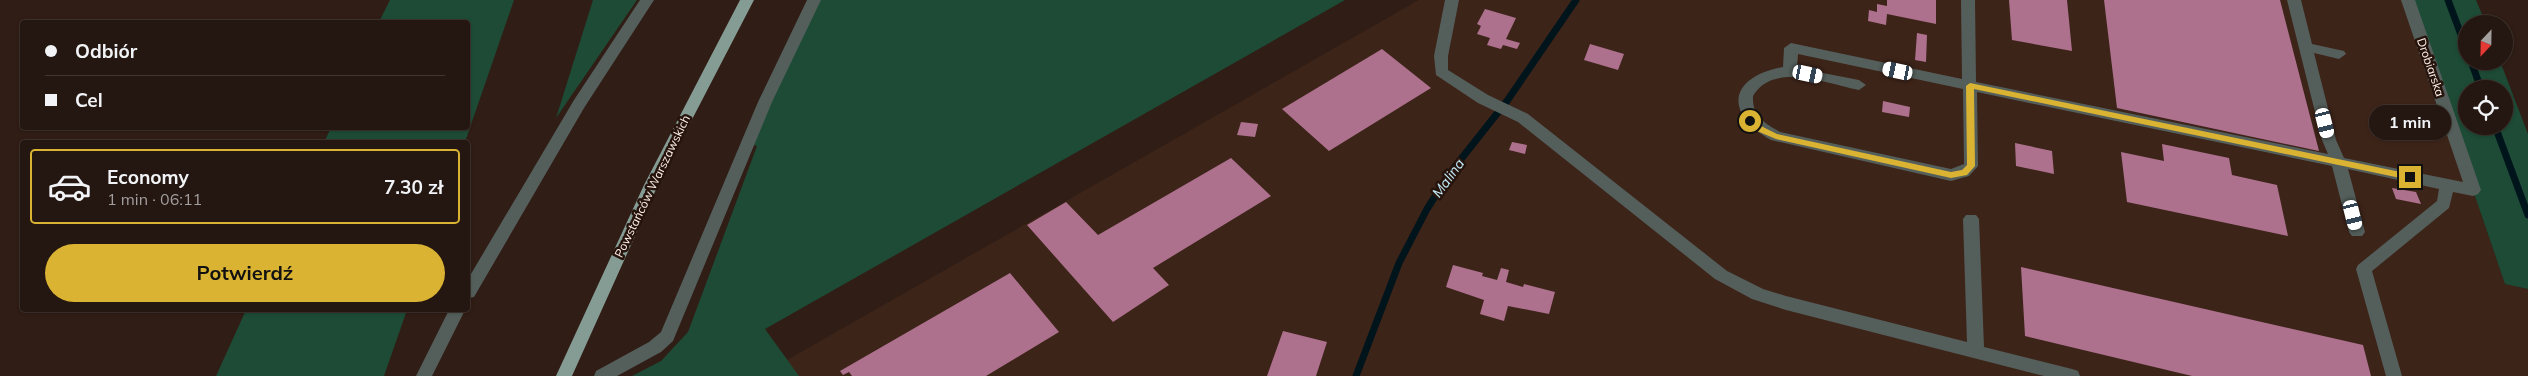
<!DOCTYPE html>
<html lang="pl">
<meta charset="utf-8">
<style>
:root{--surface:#241610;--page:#2c1f19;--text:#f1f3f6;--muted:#a39f9f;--line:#413530;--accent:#dab333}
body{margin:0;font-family:Mulish,sans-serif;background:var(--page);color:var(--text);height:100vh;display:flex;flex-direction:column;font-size:19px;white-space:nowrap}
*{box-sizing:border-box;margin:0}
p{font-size:16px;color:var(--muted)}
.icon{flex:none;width:28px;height:28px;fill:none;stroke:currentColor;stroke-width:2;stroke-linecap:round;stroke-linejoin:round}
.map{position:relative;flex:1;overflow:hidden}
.details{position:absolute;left:20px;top:140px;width:450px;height:172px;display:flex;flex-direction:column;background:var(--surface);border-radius:5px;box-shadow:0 1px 4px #0004,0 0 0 1px var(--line)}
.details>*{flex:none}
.guide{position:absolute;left:20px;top:20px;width:450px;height:110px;border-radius:5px;box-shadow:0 1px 4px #0004,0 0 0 1px var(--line);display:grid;align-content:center;height:110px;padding:0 25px;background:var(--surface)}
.needle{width:32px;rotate:202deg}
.tools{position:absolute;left:2458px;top:15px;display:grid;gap:10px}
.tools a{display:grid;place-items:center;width:55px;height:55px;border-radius:50%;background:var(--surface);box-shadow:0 1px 4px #0004,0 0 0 1px var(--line);font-size:25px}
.end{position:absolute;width:22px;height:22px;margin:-11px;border:6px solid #dab333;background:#111;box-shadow:0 0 0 2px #111}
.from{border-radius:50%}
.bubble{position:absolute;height:35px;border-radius:18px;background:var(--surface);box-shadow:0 1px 4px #0004,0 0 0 1px var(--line);font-size:16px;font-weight:700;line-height:35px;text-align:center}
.car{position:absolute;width:15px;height:30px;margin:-15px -8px;border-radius:6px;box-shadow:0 0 4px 1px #0007;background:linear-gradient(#fff 24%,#345 0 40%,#fff 0 76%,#345 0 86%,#fff 0)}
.guide b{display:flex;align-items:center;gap:18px;height:48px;font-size:19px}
.guide b+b{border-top:1px solid var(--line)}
.guide i{width:12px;height:12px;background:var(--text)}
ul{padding:9px 0 0;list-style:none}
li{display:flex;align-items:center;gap:15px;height:75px;margin:0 10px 8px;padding:0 15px;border:2px solid transparent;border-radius:5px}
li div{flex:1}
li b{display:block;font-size:19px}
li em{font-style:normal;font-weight:700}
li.current{border-color:var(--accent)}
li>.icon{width:45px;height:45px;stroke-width:1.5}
.primary-button{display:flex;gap:10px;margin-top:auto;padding:10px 25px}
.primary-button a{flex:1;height:58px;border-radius:30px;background:var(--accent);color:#111;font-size:20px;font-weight:700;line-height:58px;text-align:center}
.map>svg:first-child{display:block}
.built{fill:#3d2419}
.green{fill:#1d4b36;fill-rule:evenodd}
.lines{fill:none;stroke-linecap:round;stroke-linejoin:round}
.stream{stroke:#00141b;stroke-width:7}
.building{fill:#ad718e}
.minor{fill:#545f5c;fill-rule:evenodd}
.major{fill:#859c95;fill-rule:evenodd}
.route{fill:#dab333}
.labels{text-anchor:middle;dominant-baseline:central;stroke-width:5;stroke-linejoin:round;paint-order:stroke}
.street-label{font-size:12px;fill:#fff1ec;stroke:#26140c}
.water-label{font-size:14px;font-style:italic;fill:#c3ecf9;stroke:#26140c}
</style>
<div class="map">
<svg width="2528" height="376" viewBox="0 0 2528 376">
<rect width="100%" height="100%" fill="#301d15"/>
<path class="built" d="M1419,0H2408L2505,284L2528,289V376H799L787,360Z"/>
<path class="green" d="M390,0H514L465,142H324L331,128H468V22H379Z
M593,0H637L556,118Z
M814,0H1345L765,329L799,376H632L661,361L688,332L757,146L748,143Z
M2408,0H2476L2486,24H2466V61H2500L2528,134V289L2505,284ZM2466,89H2504V126H2466Z
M246,310H407L384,376H216Z"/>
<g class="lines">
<path class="stream" d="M2448,0L2466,48
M2471,61L2481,89
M2495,126L2528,215
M1356,376L1399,263L1427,209L1450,173L1507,101L1576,0"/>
</g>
<path class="building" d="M1887,0H1936V24L1887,14L1886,25L1868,21L1869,10L1877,12V4L1887,6Z
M2009,0H2067L2072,51L2012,40Z
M2104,0H2280L2319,151L2117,108Z
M1485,9L1516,18L1506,39L1520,43L1517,49L1503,45L1501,49L1487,45L1490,38L1477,34L1481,26L1477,24Z
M1917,33L1927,35L1926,62L1915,60Z
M1590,44L1624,54L1618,70L1584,60Z
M1382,49L1431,88L1329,151L1282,109Z
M1883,101L1910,107L1909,117L1882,112Z
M1241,122L1258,124L1255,137L1237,135Z
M1512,142L1527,145L1525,154L1509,150Z
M2015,143L2052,151L2054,174L2016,166Z
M2162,144L2229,158L2232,175L2277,185L2288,236L2127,202L2121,152L2164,161Z
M1231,158L1271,196L1153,268L1169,285L1113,322L1027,225L1066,202L1098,235Z
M2392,188L2416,192L2421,204L2396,199Z
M1453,265L1483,273L1482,276L1497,280L1501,268L1509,270L1506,282L1523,287L1524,284L1555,292L1549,314L1508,306L1504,321L1480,314L1484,300L1446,287Z
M2021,267L2363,345L2371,376H2192L2025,336Z
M1010,273L1059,332L986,376H852L849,372L843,375L840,371Z
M1283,331L1327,342L1316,376H1267Z"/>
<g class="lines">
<path class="minor" d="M640,0H654L584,108L474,297L468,298V279L574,100Z
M807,0H821L772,102L673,341L661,352L617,376H594L596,371L649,342L661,332L758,102Z
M1445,0H1459L1448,56V70L1488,95L1528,114L1727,271L1763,289L1786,296L1967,342L1963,219L1966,215H1976L1979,219L1984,347L2072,369L2078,371L2080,376H2044L1786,310L1752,299L1715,279L1518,122L1478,103L1436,75L1434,56Z
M1961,0H1975L1976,82L2328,154L2322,140L2287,0H2301L2312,44L2344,51L2346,54L2339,59L2314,53L2336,140L2344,158L2463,182L2401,0H2415L2481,190L2478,194L2473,196L2453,192L2449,208L2372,271L2402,376H2386L2356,269L2358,265L2437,201L2439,189L2348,169L2365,232L2362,236H2352L2349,232L2332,166L1977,92L1978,166L1969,176L1951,181L1771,140C1723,113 1729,77 1783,67L1784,48L1791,43L1962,79ZM1798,54L1963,89L1964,164L1951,169L1780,132C1764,123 1752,116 1753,96C1773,61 1828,84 1859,90L1866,85L1859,80L1797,68Z
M449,310H465L432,376H416Z"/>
<path class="major" d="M740,0H754L658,185L572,376H556L644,185Z"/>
</g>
<path class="route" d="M1970,83L2410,174L2414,177L2410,180L1974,89L1975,166L1967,175L1951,178L1776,139L1757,131L1746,121L1753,119L1763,127L1777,134L1951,172L1962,170L1967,165L1966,86Z"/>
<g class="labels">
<g class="street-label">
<text transform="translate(2431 67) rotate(71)">Drobiarska</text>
<text transform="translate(652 186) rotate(-64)">Powstańców Warszawskich</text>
</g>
<g class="water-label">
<text transform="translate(1448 178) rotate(-54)">Malina</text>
</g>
</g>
</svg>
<div class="tools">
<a><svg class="needle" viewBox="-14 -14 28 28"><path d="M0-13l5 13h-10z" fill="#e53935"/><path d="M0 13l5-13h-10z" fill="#a39f9f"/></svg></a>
<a><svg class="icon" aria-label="locate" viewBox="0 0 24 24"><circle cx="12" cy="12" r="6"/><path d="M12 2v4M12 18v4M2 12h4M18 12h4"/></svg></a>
</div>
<i class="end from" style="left:1750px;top:121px"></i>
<i class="end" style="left:2410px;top:177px"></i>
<div class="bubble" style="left:2369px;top:105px;width:82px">1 min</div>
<i class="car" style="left:1898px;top:71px;rotate:282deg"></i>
<i class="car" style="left:1808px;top:74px;rotate:102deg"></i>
<i class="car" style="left:2325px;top:123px;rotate:166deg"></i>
<i class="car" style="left:2353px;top:215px;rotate:166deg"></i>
<div class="guide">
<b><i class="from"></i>Odbiór</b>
<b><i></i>Cel</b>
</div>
<section class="details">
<ul>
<li class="current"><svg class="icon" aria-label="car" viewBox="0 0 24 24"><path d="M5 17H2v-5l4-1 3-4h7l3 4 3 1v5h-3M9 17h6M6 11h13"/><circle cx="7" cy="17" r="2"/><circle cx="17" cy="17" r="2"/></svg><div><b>Economy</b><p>1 min · 06:11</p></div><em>7.30 zł</em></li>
</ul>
<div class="primary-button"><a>Potwierdź</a></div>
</section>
</div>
